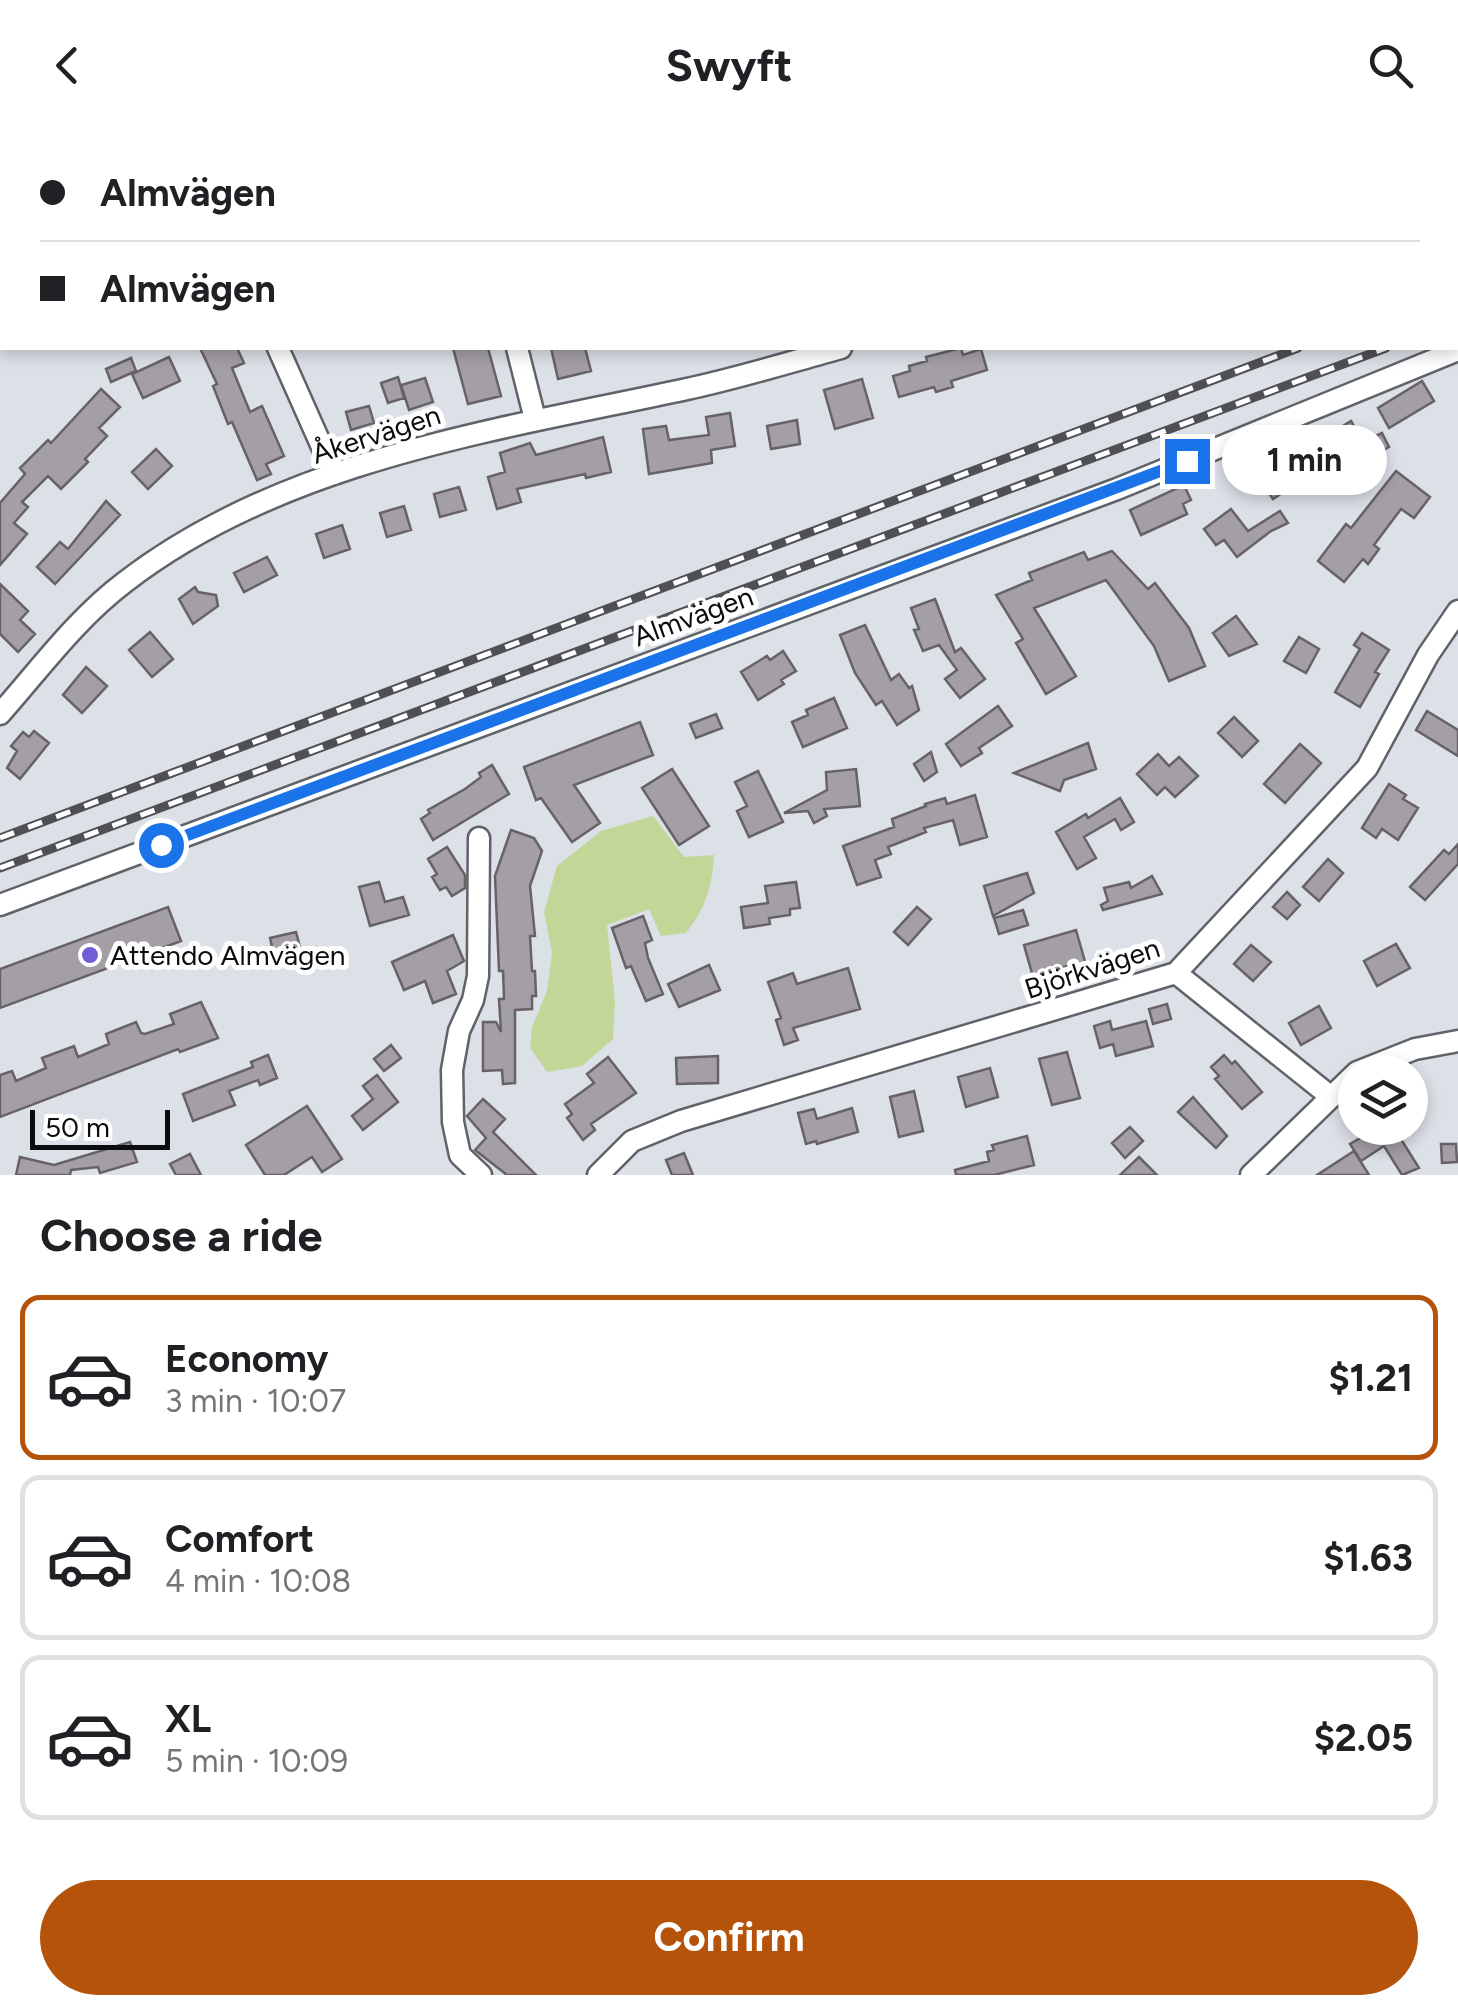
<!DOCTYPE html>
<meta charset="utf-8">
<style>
:root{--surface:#fff;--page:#f2f2f2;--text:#202124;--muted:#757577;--line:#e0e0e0;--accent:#b45309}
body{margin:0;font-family:Figtree,sans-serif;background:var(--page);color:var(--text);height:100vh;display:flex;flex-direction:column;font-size:38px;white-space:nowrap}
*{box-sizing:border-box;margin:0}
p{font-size:32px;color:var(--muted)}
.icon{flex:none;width:55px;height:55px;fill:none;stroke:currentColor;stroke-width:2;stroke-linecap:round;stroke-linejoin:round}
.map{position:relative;height:1045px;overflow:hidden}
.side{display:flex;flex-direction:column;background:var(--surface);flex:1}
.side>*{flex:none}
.guide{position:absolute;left:0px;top:0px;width:1460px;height:220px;box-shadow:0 5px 15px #0003;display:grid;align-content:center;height:220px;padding:0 40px;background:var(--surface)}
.fabs{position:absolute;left:1338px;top:925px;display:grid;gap:20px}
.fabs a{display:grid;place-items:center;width:90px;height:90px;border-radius:50%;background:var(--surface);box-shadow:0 5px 15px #0003;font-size:50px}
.scale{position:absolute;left:30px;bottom:25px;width:140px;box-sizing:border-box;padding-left:10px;border:5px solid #0a0c0e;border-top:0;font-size:28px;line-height:35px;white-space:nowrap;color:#0a0c0e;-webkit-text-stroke:8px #fff;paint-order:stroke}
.end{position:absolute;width:45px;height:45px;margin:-22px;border:12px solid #1a73e8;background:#fff;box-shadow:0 0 0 5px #fff}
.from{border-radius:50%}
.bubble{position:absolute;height:70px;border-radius:35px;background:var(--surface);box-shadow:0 5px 15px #0003;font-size:32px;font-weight:700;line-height:70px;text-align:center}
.guide b{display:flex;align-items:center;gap:35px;height:95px;font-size:38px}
.guide b+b{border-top:2px solid var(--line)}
.guide i{width:25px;height:25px;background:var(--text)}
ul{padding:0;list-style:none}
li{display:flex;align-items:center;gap:30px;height:165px;margin:0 20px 15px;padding:0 20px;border:5px solid var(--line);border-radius:20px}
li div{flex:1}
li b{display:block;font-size:38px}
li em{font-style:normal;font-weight:700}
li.current{border-color:var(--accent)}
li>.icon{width:90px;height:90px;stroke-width:1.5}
h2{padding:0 40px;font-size:45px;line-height:120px}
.cta{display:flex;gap:20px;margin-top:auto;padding:20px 40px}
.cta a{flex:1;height:115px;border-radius:60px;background:var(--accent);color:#fff;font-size:40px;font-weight:700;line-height:115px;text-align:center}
header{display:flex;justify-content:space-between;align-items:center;height:130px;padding:0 40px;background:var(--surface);font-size:45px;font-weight:700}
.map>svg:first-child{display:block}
.green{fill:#c2d698}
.building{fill:#a39fa5;stroke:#666267;stroke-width:2.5}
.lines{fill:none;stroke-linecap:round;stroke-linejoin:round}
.minor-casing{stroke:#5f6368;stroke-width:25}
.minor{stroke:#fff;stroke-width:20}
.rail-casing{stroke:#4e5054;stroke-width:9}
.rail{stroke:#fff;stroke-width:5;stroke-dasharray:15;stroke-linecap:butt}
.route{stroke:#1a73e8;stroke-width:12}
.poi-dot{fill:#705ed8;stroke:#fff;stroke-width:4}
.labels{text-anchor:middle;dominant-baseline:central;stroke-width:10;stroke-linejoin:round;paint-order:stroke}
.street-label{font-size:28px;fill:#0a0c0e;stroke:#fff}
.poi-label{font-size:28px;fill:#0a0c0e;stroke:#fff;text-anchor:start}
</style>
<header><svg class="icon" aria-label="back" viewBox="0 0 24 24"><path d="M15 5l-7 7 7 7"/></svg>Swyft<svg class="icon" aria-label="search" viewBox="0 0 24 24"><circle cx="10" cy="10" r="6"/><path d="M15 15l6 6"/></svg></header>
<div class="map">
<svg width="1458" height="1045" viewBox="0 0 1458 1045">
<rect width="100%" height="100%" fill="#dce0e7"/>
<path class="green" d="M653,686L684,727L714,725C712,757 706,778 686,803L661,806L649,779L607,795L615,871L613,909L582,936L547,942L530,918L532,897L547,861L552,823L544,782L557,736L601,701Z"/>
<path class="building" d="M200,218H237L244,233L232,238L250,282L262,276L284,326L266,334L271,344L257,350L232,292L228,294L213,256L217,254Z
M453,218H488L501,266L468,274Z
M551,218H585L591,241L558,249Z
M961,218L963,225L981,219L987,240L951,251L953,257L936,262L934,257L899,267L893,246L910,241L909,236L927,231L926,227Z
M169,227L180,251L143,268L132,244Z
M131,228L136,241L111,252L106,239Z
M398,247L404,268L388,273L381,253Z
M425,248L433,272L409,280L401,255Z
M862,249L873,288L835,299L824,260Z
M1422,251L1434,271L1389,298L1378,278Z
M101,259L120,277L99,298L107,306L85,329L88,332L61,359L48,346L22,372L28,377L14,393L27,404L0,435V373L25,344L20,338L48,310L51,313Z
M369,276L374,293L351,300L346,282Z
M730,283L735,316L711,320L712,333L649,344L643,299L666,296L669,310L709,305L706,287Z
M797,290L800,314L771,319L767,296Z
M1351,291L1365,315L1334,334L1320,310Z
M1382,303L1389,317L1376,324L1369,309Z
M603,307L611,342L586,348L585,344L517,359L521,372L497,379L488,347L505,342L500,323L530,313L536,325Z
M156,319L172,336L148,359L132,342Z
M1291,333L1302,350L1273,369L1263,355Z
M1396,341L1430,367L1414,388L1401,379L1374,415L1379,419L1368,434L1363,429L1344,452L1318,431L1346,394L1351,398Z
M1184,355L1191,370L1183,374L1187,384L1141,405L1130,380Z
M459,357L466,380L440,387L434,364Z
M106,371L120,385L55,454L37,437L60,412L68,419Z
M404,376L411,400L387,407L380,383Z
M1231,379L1248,401L1280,381L1288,393L1271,401L1237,427L1224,410L1216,415L1204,399Z
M342,395L350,419L324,428L316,404Z
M1112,421L1148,459L1155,453L1189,498L1205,536L1169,551L1154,516L1106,450L1034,478L1076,546L1046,564L1016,513L1023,509L996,465L1032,450L1029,443L1084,422L1088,430Z
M267,427L277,445L244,462L234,443Z
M0,454L28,481L20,490L35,504L18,522L0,504Z
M195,457L198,462L216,465L218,476L193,494L179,469Z
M935,469L955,522L961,518L985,549L960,568L945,549L957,540L939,515L923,521L914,500L919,499L911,478Z
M1236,486L1257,514L1229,526L1213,503Z
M865,495L891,550L899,544L909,558L912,556L919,580L897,595L882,571L876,575L855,543L840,505Z
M150,502L173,529L152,547L129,520Z
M1362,503L1389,520L1375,542L1379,544L1360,577L1335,562L1360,519L1354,515Z
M1299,507L1319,519L1306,543L1284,531Z
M783,521L796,541L781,550L784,554L758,570L741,542L767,526L770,530Z
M86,537L107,556L82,583L63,565Z
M834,568L847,598L803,617L792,592L808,585L806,580Z
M998,576L1012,596L979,618L982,623L961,636L946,614Z
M1427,581L1458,600V626L1416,600Z
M716,584L722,598L696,608L690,594Z
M1234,587L1258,611L1242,627L1218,603Z
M640,592L653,625L574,655L600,693L572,712L541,668L536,670L524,637Z
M34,601L49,613L20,649L7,638L17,621L11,616L23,602L29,607Z
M1088,613L1096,639L1064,650L1060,661L1014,643Z
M1300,614L1321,633L1285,673L1264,654Z
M931,622L937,642L924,651L914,634Z
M1158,624L1169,636L1179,627L1198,646L1175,667L1165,657L1157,665L1137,644Z
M492,635L509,664L433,710L421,689L430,683L428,680L465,659L481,647L479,643Z
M672,639L709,696L679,715L642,658Z
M856,639L860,676L824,679L827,686L814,693L808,681L784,683L827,660L826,642Z
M758,641L783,692L749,707L737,681L747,676L735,652Z
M1389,654L1406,665L1403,669L1418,678L1398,710L1382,699L1376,708L1362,698Z
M975,665L987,707L960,715L953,690L924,698L926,702L888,717L891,724L875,730L881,747L857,755L843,716L894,697L892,689L926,676L925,674L945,668L947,674Z
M1120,668L1134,692L1121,700L1115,689L1084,707L1096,728L1077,739L1056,702L1086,684L1088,688Z
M511,700L534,708L542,721L530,756L535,806H530L532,841H535L536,866H532V879L515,880V953L503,954L502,940L483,941V892H496L501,902L499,869H504L503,841H499L495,746Z
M1458,714V734L1425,770L1410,757L1444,720L1449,724Z
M447,717L465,745V758L452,766L446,757L440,760L432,747L437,744L428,729Z
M1328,729L1343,743L1319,771L1303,757Z
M1027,743L1034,763L993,786L984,756Z
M1152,746L1162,764L1103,780L1101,775L1108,771L1104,758L1129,752L1131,758Z
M379,752L385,772L403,767L409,785L370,796L359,757Z
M796,752L800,778L790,779V785L769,788L770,794L744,798L741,777L768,773L765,756Z
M1287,762L1300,775L1287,789L1273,777Z
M168,777L181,811L0,878V839Z
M917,777L931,789L908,815L894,802Z
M1023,780L1028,795L999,804L994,788Z
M643,786L652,810L645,813L648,828L663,864L646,871L631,836L626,838L612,798Z
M1076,800L1088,842L1073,846L1070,835L1033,847L1024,815Z
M296,802L302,824L275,830L270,808Z
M453,805L464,831L447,841L456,864L433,873L425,851L404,860L392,832Z
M1396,814L1410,838L1377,856L1364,831Z
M1251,815L1271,832L1253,851L1234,834Z
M709,835L720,860L679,877L668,854Z
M848,838L860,879L793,898L798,910L784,915L776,890L781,888L768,852L793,843L797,854Z
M201,872L218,908L180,922L178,919L0,987V945L12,941L16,951L46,938L42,928L74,916L78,927L109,914L106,904L136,892L141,903L145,904L174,894L170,884Z
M1167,874L1171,889L1153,894L1149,879Z
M1319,876L1331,898L1301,915L1289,893Z
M1110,891L1112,900L1146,891L1153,916L1116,926L1113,914L1100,918L1094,896Z
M391,915L401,928L384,941L374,929Z
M1067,922L1080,968L1052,975L1039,929Z
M268,925L277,948L260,955L258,950L229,961L235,975L193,991L183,964L253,937L251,932Z
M1224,925L1232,934L1235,931L1262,962L1242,979L1215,949L1219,946L1211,937Z
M718,926V953L677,954L676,928Z
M608,927L636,963L591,994L595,1000L583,1010L567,988L572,984L565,974L594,953L587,944Z
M990,938L998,967L966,977L958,947Z
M377,945L398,972L363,1000L352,986L373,969L363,956Z
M914,961L923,1001L899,1007L890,967Z
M1193,967L1227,1006L1216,1018L1178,982Z
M483,969L505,989L493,1002L536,1045H507L475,1020L486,1008L467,986Z
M307,976L342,1029L322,1042L312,1027L284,1045H265L246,1015Z
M852,978L858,1002L817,1014L816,1011L806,1014L798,983L814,979L817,989Z
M1130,997L1143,1011L1125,1028L1112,1013Z
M1378,998H1394L1419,1038L1402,1045L1384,1016L1361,1031L1350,1014Z
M1027,1006L1034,1035L994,1045H956L955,1040L989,1031L987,1022L994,1020L992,1015Z
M130,1012L137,1032L100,1043L98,1037L71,1040L70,1045H16L20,1027L54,1035Z
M1441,1014H1456L1457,1032L1442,1033Z
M1354,1021L1369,1045H1317Z
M684,1023L693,1045H672L666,1030Z
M190,1024L201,1045H176L170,1034Z
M1139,1027L1157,1045H1120Z"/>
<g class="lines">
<g class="minor-casing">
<path id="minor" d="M13,0L14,2
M183,0L185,2
M1027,0L1028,2
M100,2L104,0
M586,2L596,0
M1367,2L1372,0
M0,98L2,95
M278,218L334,344
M517,218L535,289
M0,584C39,540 77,488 125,452C283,330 497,300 687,259C739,248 790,232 841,218
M479,708L478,846L473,870L459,901L452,940L453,992L460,1025L481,1045
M0,775L1117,359L1458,220
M1176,843L1330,966
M1357,942L1415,919L1458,911
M598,1045L632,1011L681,991L1176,843L1367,638L1428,525L1458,481
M1251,1045L1355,944"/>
</g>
<use href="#minor" class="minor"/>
<g class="rail-casing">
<path id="rail" d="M0,708L1298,218
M0,738L1386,218"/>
</g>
<use href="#rail" class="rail"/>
</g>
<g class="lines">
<path class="route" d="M161,715L1187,331"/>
</g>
<circle class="poi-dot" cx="90" cy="825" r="10"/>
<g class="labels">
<g class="street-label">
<text transform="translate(376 304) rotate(-18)">Åkervägen</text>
<text transform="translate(693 486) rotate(-20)">Almvägen</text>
<text transform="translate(1092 838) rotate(-18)">Björkvägen</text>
</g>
<g class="poi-label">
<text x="110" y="825">Attendo Almvägen</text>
</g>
</g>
</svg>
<div class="fabs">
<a><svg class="icon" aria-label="layers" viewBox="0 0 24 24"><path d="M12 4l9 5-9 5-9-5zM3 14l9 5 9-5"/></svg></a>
</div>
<div class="scale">50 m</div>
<i class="end from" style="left:161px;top:715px"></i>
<i class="end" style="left:1187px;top:331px"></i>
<div class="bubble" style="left:1222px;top:295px;width:165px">1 min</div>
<div class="guide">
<b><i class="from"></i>Almvägen</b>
<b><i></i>Almvägen</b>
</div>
</div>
<section class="side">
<h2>Choose a ride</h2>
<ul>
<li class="current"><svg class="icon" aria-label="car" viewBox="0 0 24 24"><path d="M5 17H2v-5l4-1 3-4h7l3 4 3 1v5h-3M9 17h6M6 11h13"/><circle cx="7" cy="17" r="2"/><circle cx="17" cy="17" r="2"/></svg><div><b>Economy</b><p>3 min · 10:07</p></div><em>$1.21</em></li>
<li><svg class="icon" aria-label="car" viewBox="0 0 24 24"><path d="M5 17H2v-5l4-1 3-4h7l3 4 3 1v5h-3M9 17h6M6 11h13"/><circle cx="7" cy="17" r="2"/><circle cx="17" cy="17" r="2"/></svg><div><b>Comfort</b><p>4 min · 10:08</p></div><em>$1.63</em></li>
<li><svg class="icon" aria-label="car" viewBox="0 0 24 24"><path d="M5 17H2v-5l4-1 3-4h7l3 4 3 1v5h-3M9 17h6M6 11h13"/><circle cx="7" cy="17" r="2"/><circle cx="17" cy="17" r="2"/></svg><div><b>XL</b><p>5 min · 10:09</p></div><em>$2.05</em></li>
</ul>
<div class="cta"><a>Confirm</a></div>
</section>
